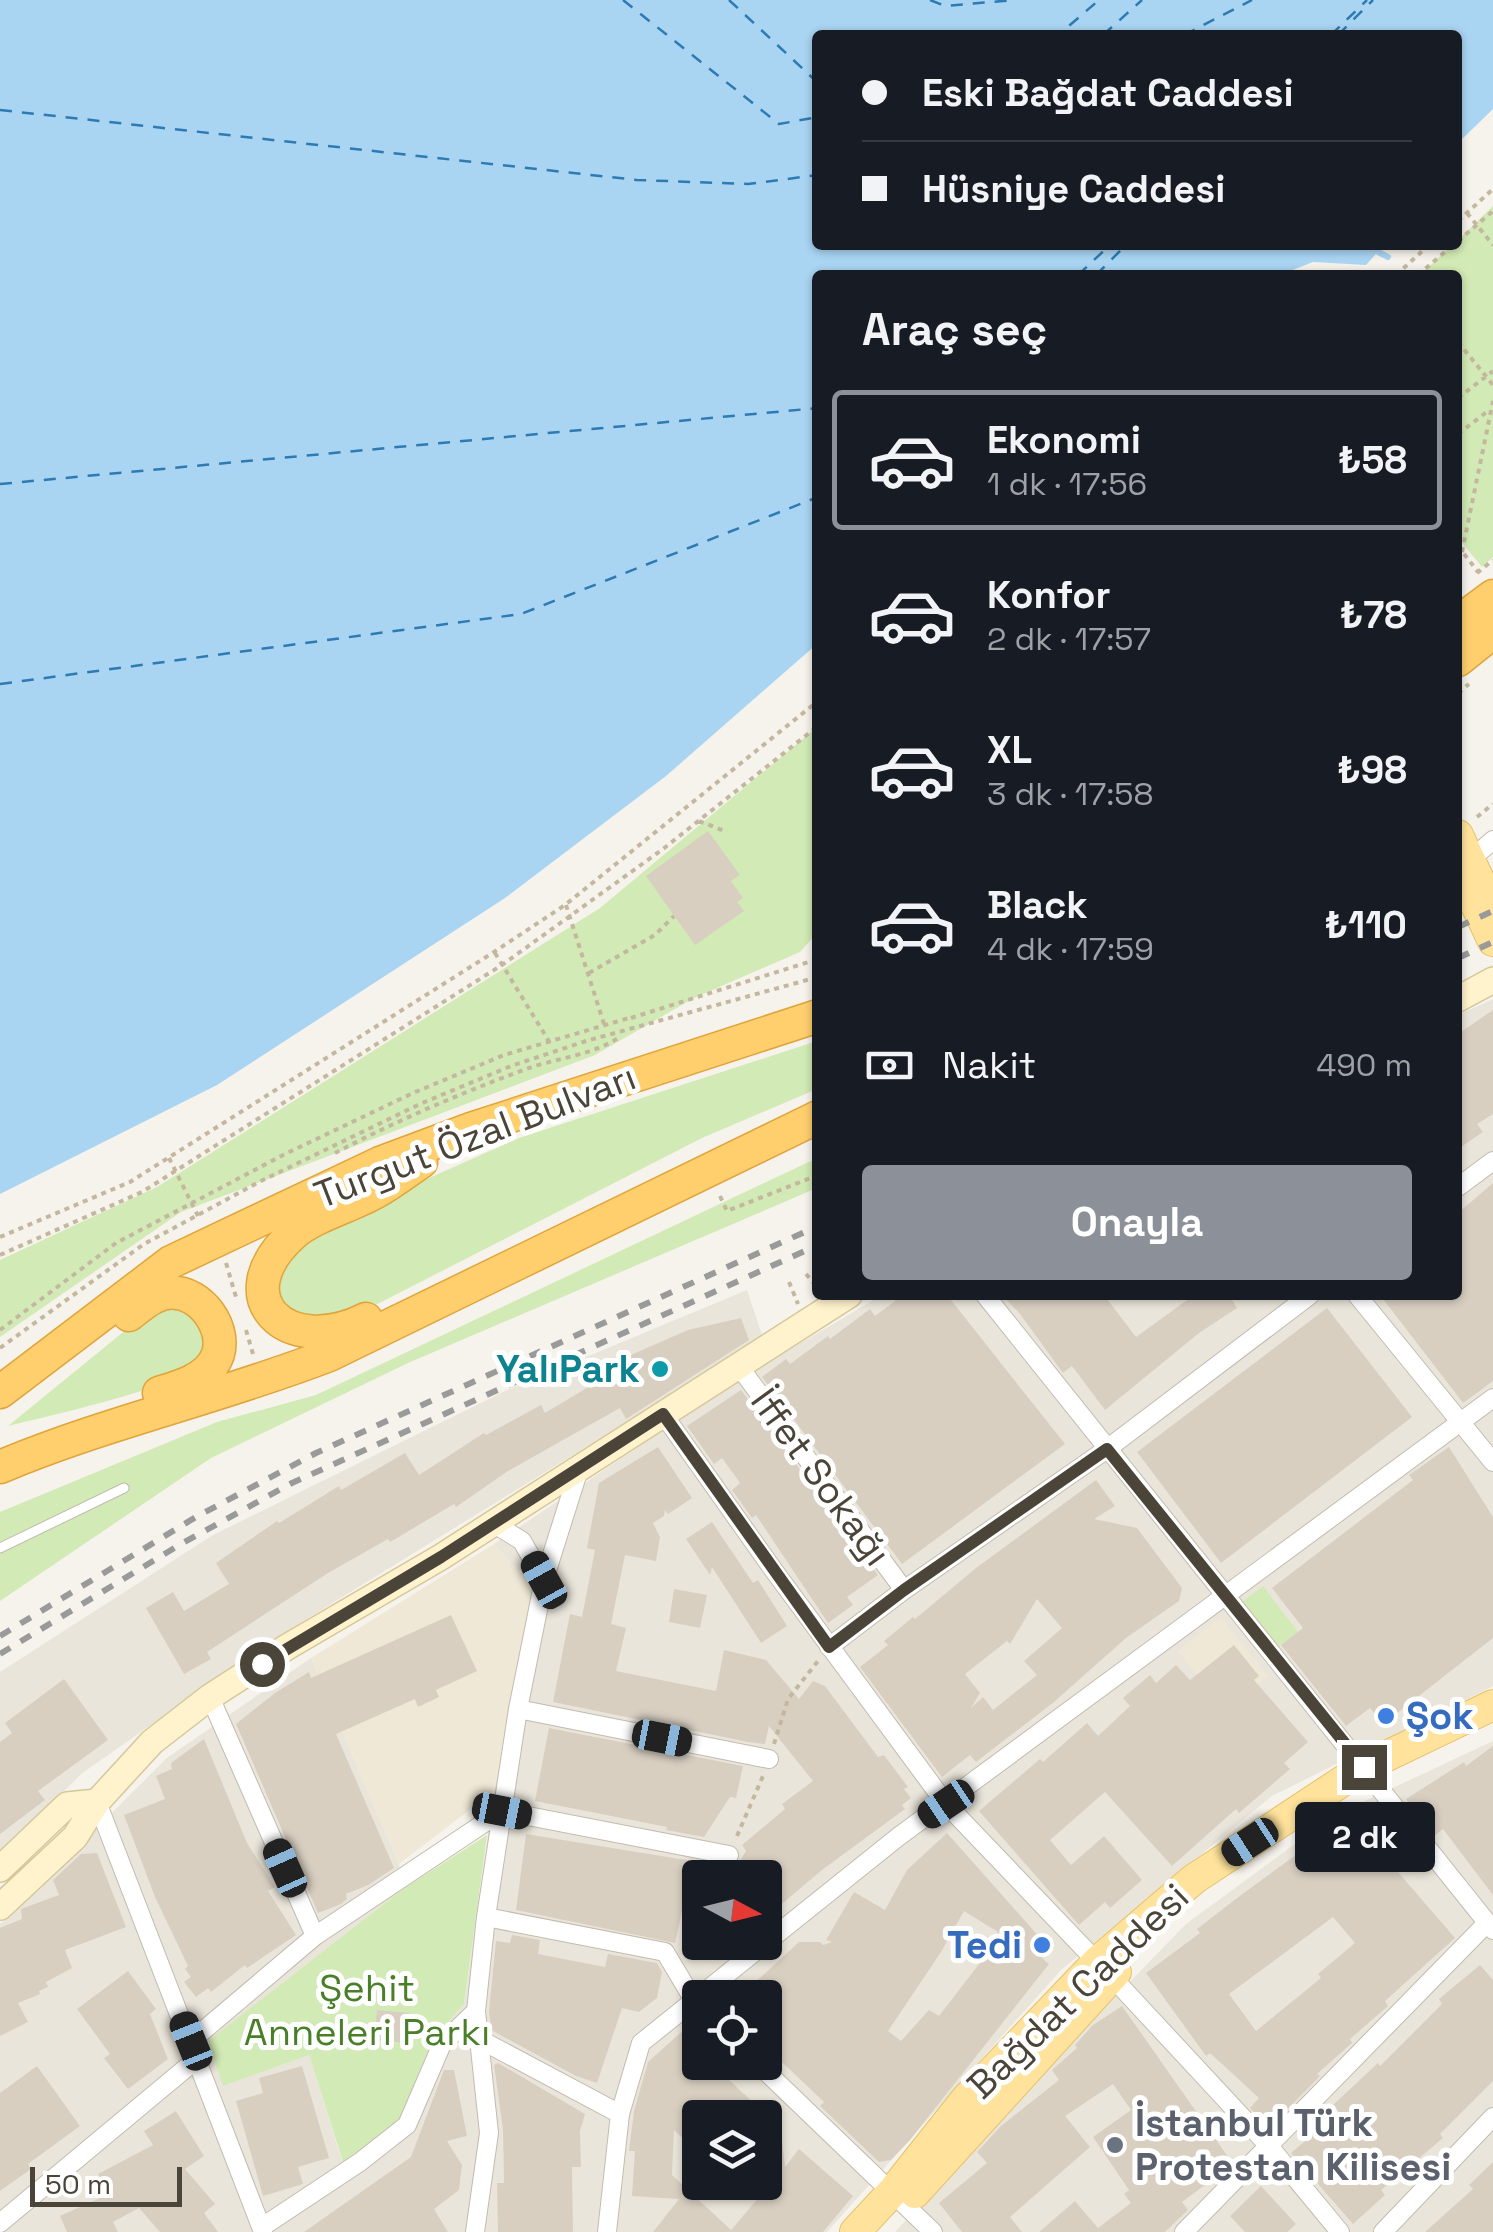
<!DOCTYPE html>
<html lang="tr">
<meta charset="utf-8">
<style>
:root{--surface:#171b24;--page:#242831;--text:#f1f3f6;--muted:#9ea1a6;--line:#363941;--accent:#8c9099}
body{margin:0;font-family:"Space Grotesk",sans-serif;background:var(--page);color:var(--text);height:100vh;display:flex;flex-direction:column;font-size:38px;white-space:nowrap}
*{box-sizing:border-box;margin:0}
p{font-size:32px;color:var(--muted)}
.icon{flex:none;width:55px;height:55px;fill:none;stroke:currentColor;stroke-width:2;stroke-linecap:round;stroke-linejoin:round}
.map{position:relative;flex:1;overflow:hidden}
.drawer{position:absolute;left:812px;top:270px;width:650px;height:1030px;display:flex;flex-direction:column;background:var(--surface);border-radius:10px;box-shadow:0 2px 8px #0004}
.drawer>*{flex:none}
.banner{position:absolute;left:812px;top:30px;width:650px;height:220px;border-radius:10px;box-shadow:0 2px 8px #0004;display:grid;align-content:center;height:220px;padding:0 50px;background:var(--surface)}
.needle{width:65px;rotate:97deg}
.buttons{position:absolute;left:682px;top:1860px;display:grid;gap:20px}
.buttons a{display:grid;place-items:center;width:100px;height:100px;border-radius:10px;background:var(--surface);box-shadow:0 2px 8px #0004;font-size:50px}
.scale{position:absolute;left:30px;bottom:25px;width:152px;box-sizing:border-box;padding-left:10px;border:5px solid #4b4439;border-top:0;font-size:28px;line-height:35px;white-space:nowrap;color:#4b4439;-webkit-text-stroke:8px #fff;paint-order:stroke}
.end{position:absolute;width:45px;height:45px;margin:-22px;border:12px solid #4b4439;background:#fff;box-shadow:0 0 0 5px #fff}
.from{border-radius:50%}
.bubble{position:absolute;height:70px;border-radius:10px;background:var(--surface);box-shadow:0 2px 8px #0004;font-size:32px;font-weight:700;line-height:70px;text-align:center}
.car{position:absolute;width:30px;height:60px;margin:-30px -15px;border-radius:12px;box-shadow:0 0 8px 2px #0007;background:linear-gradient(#222 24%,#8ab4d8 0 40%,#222 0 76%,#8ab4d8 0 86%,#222 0)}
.banner b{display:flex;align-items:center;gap:35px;height:95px;font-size:38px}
.banner b+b{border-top:2px solid var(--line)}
.banner i{width:25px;height:25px;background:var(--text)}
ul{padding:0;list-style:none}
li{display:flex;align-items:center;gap:30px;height:140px;margin:0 20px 15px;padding:0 30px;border:5px solid transparent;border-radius:10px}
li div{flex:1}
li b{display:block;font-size:38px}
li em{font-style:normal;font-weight:700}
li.on{border-color:var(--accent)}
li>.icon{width:90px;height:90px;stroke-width:1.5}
h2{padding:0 50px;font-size:45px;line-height:120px}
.pay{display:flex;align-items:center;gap:25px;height:110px;padding:0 50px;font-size:38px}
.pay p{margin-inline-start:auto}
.button{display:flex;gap:20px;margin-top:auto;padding:20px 50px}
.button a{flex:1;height:115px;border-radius:10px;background:var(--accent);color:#fff;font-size:40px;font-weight:700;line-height:115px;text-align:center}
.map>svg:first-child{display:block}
.residential{fill:#eae5da;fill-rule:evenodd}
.education{fill:#efe8d6}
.green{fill:#d2eab5}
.water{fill:#a9d4f2}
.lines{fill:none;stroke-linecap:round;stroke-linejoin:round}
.stream{stroke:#a9d4f2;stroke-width:6}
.ferry{stroke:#2e7ab2;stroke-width:2.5;stroke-dasharray:12 10;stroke-linecap:butt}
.building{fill:#d8cfc1;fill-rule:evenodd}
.lane-casing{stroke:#c2bbae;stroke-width:11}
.street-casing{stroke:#c2bbae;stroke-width:20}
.secondary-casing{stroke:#d6c79b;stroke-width:28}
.primary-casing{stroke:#e6c16a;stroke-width:32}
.highway-casing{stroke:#e0a43c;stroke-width:35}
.path{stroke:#c4b79f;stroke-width:4;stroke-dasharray:5 5;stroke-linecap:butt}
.lane{stroke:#fff;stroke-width:9}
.street{stroke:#fff;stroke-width:18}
.secondary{stroke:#fff3cd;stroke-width:25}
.primary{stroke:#ffe39c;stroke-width:30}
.highway{stroke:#ffcf6e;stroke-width:32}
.rail{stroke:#9a9a9a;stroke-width:6;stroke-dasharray:12 12;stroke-linecap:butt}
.route{stroke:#4b4439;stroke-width:12}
.culture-dot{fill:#0f9aa8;stroke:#fff;stroke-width:4}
.shop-dot{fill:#3f7fe0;stroke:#fff;stroke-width:4}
.worship-dot{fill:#6b7280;stroke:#fff;stroke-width:4}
.labels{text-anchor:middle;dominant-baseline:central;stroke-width:10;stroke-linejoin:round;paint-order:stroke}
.street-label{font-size:38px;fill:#4b4439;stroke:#fff}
.culture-label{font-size:38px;font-weight:bold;fill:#0d838f;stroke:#fff;text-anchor:end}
.shop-label{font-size:38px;font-weight:bold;fill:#366cbe;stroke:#fff;text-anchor:start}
.park-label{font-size:38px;fill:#4a7f2a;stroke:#fff}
.worship-label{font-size:38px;font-weight:bold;fill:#5b616d;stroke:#fff;text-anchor:start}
</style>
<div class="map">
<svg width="1493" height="2232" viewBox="0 0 1493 2232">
<rect width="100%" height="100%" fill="#f6f3ec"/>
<path class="residential" d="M1493,999V1686L1272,1796L1061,1970L827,2232H0V1924L167,1758L311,1658L399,1864L403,1889L209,2041L223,2085L309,2055L342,2161L399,2120L432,2041L464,2004L494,1791L532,1588L494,1544L735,1382L882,1295H1458V1015ZM700,1878H765V1942H700ZM700,1998H765V2062H700ZM700,2118H765V2182H700Z
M747,1290L763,1338L266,1644L81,1774L0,1856V1672L213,1535L507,1390Z
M1493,1741V2232H895L1047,2067L1186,1924L1333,1816Z"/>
<path class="education" d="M494,1544L532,1588L494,1791L399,1864L311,1658Z
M1220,1617L1268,1676L1225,1710L1178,1651Z"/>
<path class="green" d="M1493,206V557L1482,567L1458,538V447L1460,444L1458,440V275H1420L1452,245H1458V240Z
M817,727V933L800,952L694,998L595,1055L181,1212L0,1337V1260L157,1187L600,908Z
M817,1041V1089L702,1138L350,1318L300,1322L276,1296L277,1273L319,1227L519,1138Z
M817,1158V1188L408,1363L211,1458L0,1601V1512L217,1422L316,1395Z
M178,1304L196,1311C200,1328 210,1347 198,1363C177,1389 46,1416 8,1426L149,1311Z
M1263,1586L1298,1632L1276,1648L1242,1602Z
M487,1835L464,2004L432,2041L399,2120L343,2162L309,2055L223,2086L208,2041L403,1889Z"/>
<path class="water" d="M0,0H1493V109L1458,143V35H818V245H1384L1366,265L1313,262L1280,275H818L817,644L666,776L505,898L217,1085L0,1194Z"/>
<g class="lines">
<path class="stream" d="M1378,252L1388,257"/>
<path class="ferry" d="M623,0L779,124L818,117
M729,0L818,83
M930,0L945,6L1014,0
M1050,35L1063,31L1099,0
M1103,35L1142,0
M1184,35L1252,0
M1331,35L1367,0
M1338,35L1373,0
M0,110L637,180L748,184L818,175
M1078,275L1110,245
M1096,275L1126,245
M0,484L818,408
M0,684L521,614L818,497"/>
</g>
<path class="building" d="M708,831L740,875L731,881L743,898L737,902L744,911L695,945L646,876Z
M1493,1010V1114L1477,1124L1483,1132L1458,1149V1034Z
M1493,1183V1381L1463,1403L1380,1295H1458V1213Z
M903,1295H947L1065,1444L902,1564L762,1377L786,1359L790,1364L828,1336L830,1339L870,1309L875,1316Z
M1002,1295H1104L1136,1337L1194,1295H1229L1237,1308L1199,1333L1105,1410L1072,1366L1063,1373L1020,1314Z
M1327,1308L1412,1417L1221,1563L1137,1452Z
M741,1318L749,1340L626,1419L620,1408L508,1471L456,1507L454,1504L390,1542L388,1539L328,1573L207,1652L211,1659L184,1674L146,1608L173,1592L184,1611L229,1584L216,1563L277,1521L279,1523L339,1486L341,1490L405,1453L419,1475L484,1433L486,1435L541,1405L545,1413L605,1377L633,1354L688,1330Z
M741,1390L878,1575L847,1597L853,1605L828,1623L756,1515L752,1518L732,1490L740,1483L722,1458L714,1464L687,1426Z
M658,1447L692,1498L668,1514L665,1510L664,1516L653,1523L660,1537L656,1561L625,1555L611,1624L626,1628L616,1671L716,1691L724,1650L766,1660L799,1699L813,1681L825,1686L878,1757L884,1755L908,1787L904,1789L911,1798L902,1805L905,1809L822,1870L765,1918V1878H729L746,1851L742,1845L785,1809L782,1804L813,1781L769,1726L765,1744L748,1742L553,1702L570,1614L582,1617L595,1550L587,1548L599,1483Z
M1449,1447L1493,1517V1638L1383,1724L1370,1708L1346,1726L1281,1645L1303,1628L1272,1588L1413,1480L1409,1475Z
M1096,1480L1115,1506L1094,1519L1137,1528L1182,1588L1179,1601L1126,1638L1054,1702L976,1762L970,1755L942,1777L860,1667L888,1645L884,1641L913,1617L915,1619L976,1568ZM1037,1599L1062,1628L1024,1661L1037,1675L993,1710L983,1697L971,1708L980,1693L965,1674L1007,1641L1010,1644Z
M712,1522L753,1583L758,1580L787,1626L761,1643L712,1567L710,1575L686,1539Z
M674,1589L707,1595L700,1628L669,1622Z
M451,1615L477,1671L436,1690L439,1697L418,1707L415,1699L336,1734L394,1868L368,1885L346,1894L347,1899L341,1904L318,1913L236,1724L275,1693L309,1672L311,1678Z
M1234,1645L1259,1676L1254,1680L1308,1742L1284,1763L1290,1769L1239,1813L1236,1809L1172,1866L1105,1792L1050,1840L1071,1865L1104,1836L1142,1880L1110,1908L1105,1902L1079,1925L979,1811L1040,1759L1043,1762L1087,1723L1098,1736L1130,1706L1123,1698L1150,1675L1156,1683L1176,1665L1190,1680Z
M64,1679L108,1740L38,1791L45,1800L0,1834V1742L12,1733L5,1723Z
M549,1728L743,1766L736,1798L730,1797L704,1837L666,1830L667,1827L535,1801Z
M204,1739L247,1843L275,1887L268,1891L296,1935L247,1968L245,1965L211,1992L208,1988L196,1997L184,1982L191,1977L185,1969L188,1966L155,1897L124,1815L165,1799L156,1776L172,1769L171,1763Z
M1493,1746V1895L1443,1829L1434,1836L1406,1799L1464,1762L1466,1766Z
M1358,1812L1401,1869L1398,1872L1455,1938L1385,2001L1388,2006L1350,2039L1352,2043L1317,2074L1320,2076L1269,2128L1250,2108L1259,2098L1210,2053L1206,2056L1146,1973L1200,1933L1197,1929L1241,1895L1300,1852L1302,1855ZM1333,1917L1355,1943L1318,1974L1321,1978L1256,2031L1229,1994Z
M947,1833L1051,1950L1042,1958L1049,1964L910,2140L891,2160L879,2162L820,2106L824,2102L765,2046V1998H738L799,1942H820L823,1945L832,1942L826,1940L854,1892L885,1910L907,1870ZM964,1911L998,1932L981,1950L986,1955L939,2016L929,2010L901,2041L888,2031L941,1952Z
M526,1834L704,1863L699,1899L685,1897L675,1943L516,1910Z
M97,1853L126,1927L65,1950L72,1968L46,1982L48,1987L39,1991L40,1994L18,2003L28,2022L0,2036V1928L22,1919L21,1909L59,1895L53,1880L81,1854Z
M512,1935L540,1940L538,1954L605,1967L608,1954L657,1963L662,1972L657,1998L639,2012L622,2008L597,2083L576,2076L491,2030L489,2011L496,1941L510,1943Z
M1480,1965L1493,1980V2081L1440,2134L1443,2138L1381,2190L1385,2195L1353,2224L1291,2153L1339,2112L1333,2105L1378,2063L1380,2066L1442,2004L1439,1999Z
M128,1971L156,2009L150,2014L168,2059L128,2089L104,2058L110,2054L77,2009Z
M1122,2006L1233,2164L1182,2202L1188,2210L1165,2232H1039L1075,2201L1098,2228L1131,2203L1124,2194L1129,2190L1093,2137L1131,2110L1113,2084L1065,2116L1090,2147L1010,2217L1022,2232H962L939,2203L987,2163L977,2152L1001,2126L1059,2080L1052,2070L1077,2048L1075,2045L1093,2025Z
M377,2010L409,2013L406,2043L374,2040Z
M686,2028L700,2043V2062H733L722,2073L765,2114V2108L780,2122L785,2167L799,2149L853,2196L823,2232H653L679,2199L632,2196L635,2151H629L634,2111L648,2062ZM700,2118H765V2190L731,2230L672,2175L674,2130L700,2155Z
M498,2063L585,2114L580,2131L581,2167H572L573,2232H498L497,2183H504L503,2129L494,2065Z
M37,2066L80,2126L28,2164L31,2169L0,2191V2093Z
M302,2066L329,2158L298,2167L303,2184L263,2196L236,2101L263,2093L259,2078Z
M444,2070H454L467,2136L447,2141L462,2165L459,2190L434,2209L448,2232H304L411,2157Z
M176,2111L204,2156L185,2169L215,2204L204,2213L218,2232H160L139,2208L113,2222L118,2232H67L60,2216L109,2194L98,2174L153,2145L144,2131Z
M1493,2162V2232H1425L1473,2189L1469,2185Z
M1261,2186L1296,2224L1287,2232H1245L1230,2216Z"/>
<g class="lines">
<g class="lane-casing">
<path id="lane" d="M0,1548L124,1488"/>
</g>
<g class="street-casing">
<path id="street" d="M1470,860L1493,840
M1458,1187L1493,1161
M985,1295L1493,1930
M1357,1295L1493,1462
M738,1365L904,1590
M663,1414L772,1568L946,1804L1097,1962
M493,1523L522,1541L544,1580
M829,1647L904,1590L1107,1449L1310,1295
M210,1697L315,1936
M518,1709L769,1759
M97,1802L263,2232
M486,1917L665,1952L699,2009
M1111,1976L1269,2146L1340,2232
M479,2039L620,2114
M191,2041L315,1936L502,1811L729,1855
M756,2062L933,2232
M0,2223L198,2058
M262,2227L360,2162L407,2125L442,2044L476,2011
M475,2232L489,2133L476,2011L486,1917L518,1709L544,1580L580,1466
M607,2232L620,2114L641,2043L898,1837L1493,1398
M1184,2232L1487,1923
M1383,2232L1493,2117"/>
</g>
<g class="secondary-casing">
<path id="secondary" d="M1458,999L1493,980
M0,1869L67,1805L97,1802
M0,1907L75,1837L97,1802L152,1742L210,1697L287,1647L441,1557L849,1295"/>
</g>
<g class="primary-casing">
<path id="primary" d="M1458,835L1493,909
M1470,893L1493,941
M915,2193L1116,1972
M855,2232L893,2191L966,2099L1097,1962L1194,1879L1364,1767L1493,1705"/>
</g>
<g class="highway-casing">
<path id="highway" d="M1458,622L1493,596
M1458,660L1493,632
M129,1315C143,1304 158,1290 177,1293C206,1296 232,1337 213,1364C201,1381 178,1387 159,1393
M366,1319C286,1359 223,1297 293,1234C313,1216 352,1206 376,1192C392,1183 406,1172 421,1162
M0,1392L171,1262L380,1163L471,1129L818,1016
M0,1467C107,1422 221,1397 329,1355L818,1117"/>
</g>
<path class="path" d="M1467,213L1493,245
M1458,221L1493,189
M1458,241L1493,211
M1396,275L1429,245
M1418,275L1453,245
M1458,342L1493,385
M1458,398L1493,371
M1458,434L1488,411
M1458,546L1478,572
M1462,552L1493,401
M1477,573L1493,560
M1458,693L1469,684
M1477,817L1493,804
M699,821L727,832
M566,905L604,1024
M495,953L550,1043
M589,973L655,935L674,916
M631,1018L818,959
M335,1153C396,1121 461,1093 526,1069C556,1058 595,1055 621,1036
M169,1158L198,1216
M720,1196L727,1211L818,1175
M0,1237L130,1182L494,952L565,905L818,701
M0,1255L142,1192L502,965L663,849L818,726
M226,1263L236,1297
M806,1274L818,1288
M789,1282L798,1304
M0,1330L116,1243L285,1154L413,1093L504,1055L629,1018
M246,1330L253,1354
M0,1348L144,1244L259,1182L420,1104L511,1066L586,1041L818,977
M774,1744L788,1699L818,1661
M737,1836L763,1776
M689,1953L700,1922"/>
<use href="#lane" class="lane"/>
<use href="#street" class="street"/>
<use href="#secondary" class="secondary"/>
<use href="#primary" class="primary"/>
<use href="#highway" class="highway"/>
<path class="rail" d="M1458,927L1493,911
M1458,958L1493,942
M0,1636L196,1517L316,1453L818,1226
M0,1654L181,1544L292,1483L818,1245"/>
</g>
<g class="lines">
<path class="route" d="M262,1664L441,1557L663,1414L829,1647L904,1590L1107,1449L1364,1767"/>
</g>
<circle class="culture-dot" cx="660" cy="1369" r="10"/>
<g class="shop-dot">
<circle cx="1386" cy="1716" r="10"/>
<circle cx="1042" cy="1945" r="10"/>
</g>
<circle class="worship-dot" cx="1115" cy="2145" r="10"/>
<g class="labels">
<g class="street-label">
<text transform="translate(475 1136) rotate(-21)">Turgut Özal Bulvarı</text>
<text transform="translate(821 1477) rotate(54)">İffet Sokağı</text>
<text transform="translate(1078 1991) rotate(-44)">Bağdat Caddesi</text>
</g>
<g class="culture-label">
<text x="640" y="1369">YalıPark</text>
</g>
<g class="shop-label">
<text x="1406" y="1716">Şok</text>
<text x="1022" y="1945" text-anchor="end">Tedi</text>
</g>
<g class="park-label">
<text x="367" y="1988">Şehit<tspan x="367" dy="44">Anneleri Parkı</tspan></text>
</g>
<g class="worship-label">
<text x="1135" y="2123">İstanbul Türk<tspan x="1135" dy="44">Protestan Kilisesi</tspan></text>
</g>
</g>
</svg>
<div class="buttons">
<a><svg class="needle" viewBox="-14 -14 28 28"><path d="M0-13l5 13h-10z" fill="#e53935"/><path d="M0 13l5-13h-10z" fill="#9ea1a6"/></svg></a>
<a><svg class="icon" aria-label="locate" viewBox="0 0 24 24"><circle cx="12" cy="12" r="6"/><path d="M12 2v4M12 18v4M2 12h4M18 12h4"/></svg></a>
<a><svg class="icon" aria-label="layers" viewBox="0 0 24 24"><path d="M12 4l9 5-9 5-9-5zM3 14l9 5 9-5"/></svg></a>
</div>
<div class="scale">50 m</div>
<i class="end from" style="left:262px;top:1664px"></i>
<i class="end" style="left:1364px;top:1767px"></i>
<div class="bubble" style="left:1295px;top:1802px;width:140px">2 dk</div>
<i class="car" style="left:544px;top:1580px;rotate:331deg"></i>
<i class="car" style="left:662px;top:1738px;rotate:101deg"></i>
<i class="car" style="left:946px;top:1804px;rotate:236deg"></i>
<i class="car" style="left:502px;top:1811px;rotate:101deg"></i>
<i class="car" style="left:1250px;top:1842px;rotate:237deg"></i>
<i class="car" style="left:285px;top:1868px;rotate:336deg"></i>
<i class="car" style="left:191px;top:2041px;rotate:338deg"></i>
<div class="banner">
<b><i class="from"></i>Eski Bağdat Caddesi</b>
<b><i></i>Hüsniye Caddesi</b>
</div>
<section class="drawer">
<h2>Araç seç</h2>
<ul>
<li class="on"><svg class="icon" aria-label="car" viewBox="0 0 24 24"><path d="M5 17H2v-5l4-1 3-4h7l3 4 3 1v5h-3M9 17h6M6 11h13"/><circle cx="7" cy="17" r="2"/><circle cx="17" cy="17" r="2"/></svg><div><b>Ekonomi</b><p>1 dk · 17:56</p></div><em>₺58</em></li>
<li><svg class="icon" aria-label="car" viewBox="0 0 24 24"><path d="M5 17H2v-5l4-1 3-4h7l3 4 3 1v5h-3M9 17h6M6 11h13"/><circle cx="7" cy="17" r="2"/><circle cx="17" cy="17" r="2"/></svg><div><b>Konfor</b><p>2 dk · 17:57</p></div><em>₺78</em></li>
<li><svg class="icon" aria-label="car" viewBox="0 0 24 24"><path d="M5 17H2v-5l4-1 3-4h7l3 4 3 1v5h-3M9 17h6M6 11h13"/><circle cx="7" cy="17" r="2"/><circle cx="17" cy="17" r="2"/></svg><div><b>XL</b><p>3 dk · 17:58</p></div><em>₺98</em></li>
<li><svg class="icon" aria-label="car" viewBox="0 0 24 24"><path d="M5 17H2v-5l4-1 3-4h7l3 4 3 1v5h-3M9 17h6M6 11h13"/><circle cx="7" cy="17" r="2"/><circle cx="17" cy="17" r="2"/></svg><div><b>Black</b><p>4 dk · 17:59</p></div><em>₺110</em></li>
</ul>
<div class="pay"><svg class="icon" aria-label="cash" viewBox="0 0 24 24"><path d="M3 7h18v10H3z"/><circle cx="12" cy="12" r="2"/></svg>Nakit<p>490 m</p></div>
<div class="button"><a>Onayla</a></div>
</section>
</div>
